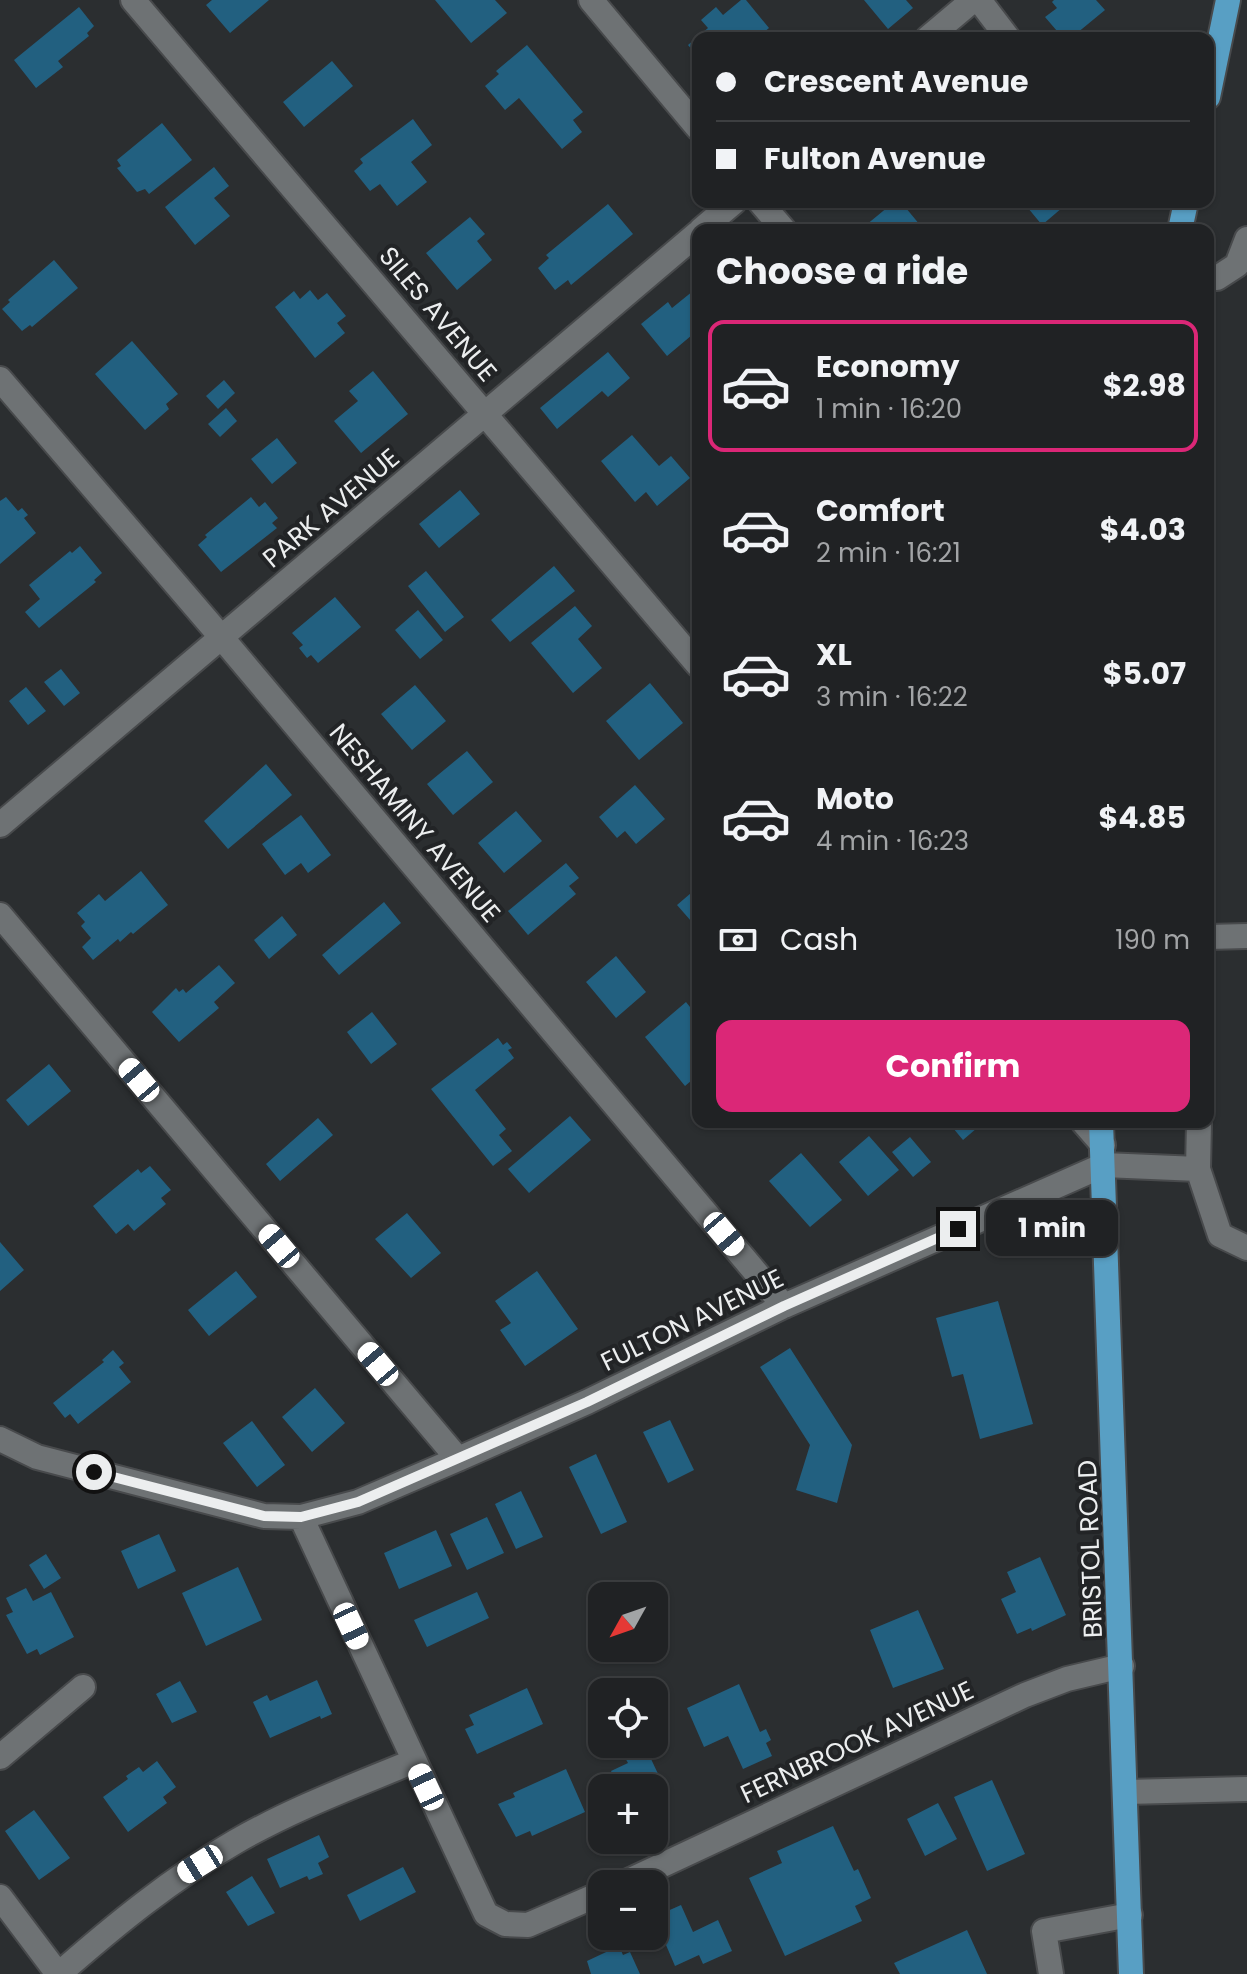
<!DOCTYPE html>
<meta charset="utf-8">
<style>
:root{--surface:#202224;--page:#2d2f31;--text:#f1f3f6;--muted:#a2a4a6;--line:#3d3f41;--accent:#db2777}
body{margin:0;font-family:Poppins,sans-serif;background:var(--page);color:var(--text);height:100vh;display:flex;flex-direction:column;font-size:30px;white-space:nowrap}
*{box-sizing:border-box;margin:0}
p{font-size:26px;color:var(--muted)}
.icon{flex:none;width:44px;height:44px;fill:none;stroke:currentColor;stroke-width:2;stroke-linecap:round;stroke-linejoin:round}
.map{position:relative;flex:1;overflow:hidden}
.details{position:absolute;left:692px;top:224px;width:522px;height:904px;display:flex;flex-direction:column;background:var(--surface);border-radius:16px;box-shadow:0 2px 6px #0004,0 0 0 2px var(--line)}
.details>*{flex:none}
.top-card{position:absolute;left:692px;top:32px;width:522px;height:176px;border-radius:16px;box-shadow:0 2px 6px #0004,0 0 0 2px var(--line);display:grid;align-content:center;height:176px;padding:0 24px;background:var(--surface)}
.needle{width:52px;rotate:230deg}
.fabs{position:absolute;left:588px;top:1582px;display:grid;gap:16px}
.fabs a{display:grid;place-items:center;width:80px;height:80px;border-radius:16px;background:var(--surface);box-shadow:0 2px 6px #0004,0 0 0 2px var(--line);font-size:40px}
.end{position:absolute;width:36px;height:36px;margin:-18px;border:10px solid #eceeef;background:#111;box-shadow:0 0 0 4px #111}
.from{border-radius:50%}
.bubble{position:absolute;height:56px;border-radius:16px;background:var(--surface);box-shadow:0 2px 6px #0004,0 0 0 2px var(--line);font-size:26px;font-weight:700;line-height:56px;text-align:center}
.car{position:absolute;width:24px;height:48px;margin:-24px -12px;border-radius:10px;box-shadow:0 0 6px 2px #0007;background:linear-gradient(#fff 24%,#345 0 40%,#fff 0 76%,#345 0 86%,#fff 0)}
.top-card b{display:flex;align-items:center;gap:28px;height:76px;font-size:30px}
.top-card b+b{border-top:2px solid var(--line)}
.top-card i{width:20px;height:20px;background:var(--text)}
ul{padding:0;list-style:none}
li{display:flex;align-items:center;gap:24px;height:132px;margin:0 16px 12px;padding:0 8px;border:4px solid transparent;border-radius:16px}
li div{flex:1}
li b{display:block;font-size:30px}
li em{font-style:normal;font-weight:700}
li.current{border-color:var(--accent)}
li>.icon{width:72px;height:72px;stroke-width:1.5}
h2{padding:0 24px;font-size:36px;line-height:96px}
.pay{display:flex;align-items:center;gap:20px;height:88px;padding:0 24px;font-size:30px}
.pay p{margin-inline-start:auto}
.cta{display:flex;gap:16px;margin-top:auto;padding:16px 24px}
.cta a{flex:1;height:92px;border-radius:16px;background:var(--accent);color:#fff;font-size:32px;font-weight:700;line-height:92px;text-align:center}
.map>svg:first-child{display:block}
.building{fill:#226080}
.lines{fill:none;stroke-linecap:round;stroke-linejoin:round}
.minor-casing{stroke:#484a4c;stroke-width:28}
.major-casing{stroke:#484a4c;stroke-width:28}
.minor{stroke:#6e7274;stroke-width:24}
.major{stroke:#589fc4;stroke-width:24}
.route{stroke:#eceeef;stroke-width:10}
.labels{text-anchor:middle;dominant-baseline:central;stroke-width:8;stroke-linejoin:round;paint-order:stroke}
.street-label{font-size:26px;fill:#eceeef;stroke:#222426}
</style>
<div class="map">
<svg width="1247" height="1974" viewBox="0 0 1247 1974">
<rect width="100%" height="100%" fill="#2b2e30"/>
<path class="building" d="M212,0H269L230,33L206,5Z
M435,0H495L507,13L471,43Z
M741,0H746L769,28L757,38H698V57L688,45L708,28L701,20L716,7L723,15Z
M864,0H906L913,8L888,29Z
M1054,0H1096L1105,10L1071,38H1063L1045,17L1057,8L1052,2Z
M79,7L94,26L87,33L89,36L58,61L63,67L36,88L14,60Z
M527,45L583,112L573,120L582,132L562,149L519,98L505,110L485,86L499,74L496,71Z
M332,61L353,86L304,127L283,102Z
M413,119L432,145L411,162L427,182L397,206L380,184L370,191L354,171L363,163L360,159Z
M162,123L192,160L149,194L145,189L137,192L117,168L121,166L117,160Z
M214,167L229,186L214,198L230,216L195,245L165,207Z
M894,202H901L920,225L914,230H860Z
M1023,202H1069L1042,225Z
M608,204L633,234L571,285L568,280L555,290L538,268L549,258L546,255Z
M470,217L485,234L477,241L492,260L457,290L426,253Z
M54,260L78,288L32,327L30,325L22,331L2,309L10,302L8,300Z
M310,290L318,300L327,293L346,316L337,323L345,333L315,358L275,307L294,291L300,299Z
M693,291L695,294L698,292V330L667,356L641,324L668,302L672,308Z
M132,341L178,394L166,404L169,409L145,430L95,374Z
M608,352L630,378L608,397L602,391L557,429L540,408Z
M373,371L408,414L361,453L334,421L358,401L349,391Z
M224,380L235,393L218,409L206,396Z
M226,408L237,421L220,437L208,424Z
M632,435L659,466L671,456L690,478L657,506L646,492L635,502L601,461Z
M277,438L297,463L272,484L251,459Z
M460,490L480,514L439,548L419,524Z
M6,497L18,511L22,508L28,515L24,518L36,533L0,564V501Z
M251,497L259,507L265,502L278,518L272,523L277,528L221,572L198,545L207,537L205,535Z
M80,546L102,573L94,580L96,582L39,628L25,612L40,599L29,585L70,551L72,553Z
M554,566L575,591L510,642L491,620Z
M426,571L464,617L445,632L408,586Z
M335,597L361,627L318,663L311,655L307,658L299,648L303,645L292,633Z
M575,606L592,626L578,639L602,668L573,693L531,643Z
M418,610L443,640L420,659L395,630Z
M61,669L80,693L64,706L44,682Z
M650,683L683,723L639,760L606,721Z
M415,685L446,721L412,750L381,714Z
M26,687L46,711L28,725L9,701Z
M467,751L493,782L453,815L427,784Z
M266,764L292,795L228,849L204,821Z
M635,785L665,819L636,844L625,831L617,838L599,817Z
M516,811L542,841L504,873L478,843Z
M301,815L331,855L308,873L301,863L285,875L262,844Z
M566,863L579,878L569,886L576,894L528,935L508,911Z
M141,871L168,905L133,934L131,932L120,942L118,939L93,960L82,947L91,938L81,926L85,922L77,913L99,894L105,901Z
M698,887V929L677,905Z
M384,902L401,923L339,975L322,955Z
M282,916L297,935L269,959L254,940Z
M616,956L646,992L616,1018L586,982Z
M219,965L235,983L214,1002L219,1008L179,1042L152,1012L176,988L179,992L183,989L186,993Z
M686,1002L698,1017V1075L685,1086L645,1037Z
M372,1012L397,1044L371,1064L347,1032Z
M498,1038L503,1045L507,1042L512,1048L508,1050L514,1058L475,1090L506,1129L499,1135L512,1151L493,1166L431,1089Z
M49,1064L71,1091L28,1126L6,1100Z
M570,1116L591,1140L529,1193L508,1169Z
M318,1118L333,1135L280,1181L266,1164Z
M948,1122H984L963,1140Z
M869,1136L899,1170L868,1196L839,1162Z
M910,1137L931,1162L913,1177L892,1152Z
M801,1153L842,1200L810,1227L769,1181Z
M150,1166L171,1190L161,1198L166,1204L134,1231L128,1224L116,1234L93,1206L138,1169L141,1173Z
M407,1213L441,1253L411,1278L375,1239Z
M0,1242L24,1270L0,1291Z
M236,1271L257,1297L209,1336L188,1310Z
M537,1271L578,1329L525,1366L500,1330L511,1323L495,1301Z
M998,1301L1033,1424L980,1439L963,1374L952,1377L936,1318Z
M790,1348L852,1445L837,1503L796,1490L810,1445L760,1367Z
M113,1350L124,1363L119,1367L131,1382L78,1424L70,1414L65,1418L53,1403L104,1362L102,1360Z
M315,1388L345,1423L312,1452L282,1417Z
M670,1420L694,1470L668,1483L643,1432Z
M252,1421L285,1465L257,1487L223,1443Z
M596,1454L627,1522L601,1534L569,1467Z
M521,1491L543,1537L516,1549L495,1504Z
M487,1517L504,1553L467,1570L450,1534Z
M436,1530L452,1566L399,1589L384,1553Z
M159,1534L176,1571L138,1589L121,1551Z
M46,1554L61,1578L44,1589L29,1565Z
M1040,1557L1066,1615L1032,1631L1031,1628L1017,1634L1001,1599L1016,1592L1007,1572Z
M238,1567L262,1620L206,1646L182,1593Z
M26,1588L33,1601L51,1592L74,1637L40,1655L37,1649L27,1654L6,1615L13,1612L6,1598Z
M477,1592L489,1618L427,1647L414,1620Z
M918,1610L944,1669L893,1688L870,1630Z
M317,1680L332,1714L321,1719L320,1716L270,1738L253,1702L267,1695L270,1701Z
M180,1681L197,1712L172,1723L156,1694Z
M739,1684L760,1732L766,1729L771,1740L766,1743L772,1756L743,1769L728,1736L704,1747L687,1708Z
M527,1688L543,1724L477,1754L465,1729L474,1725L469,1715Z
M644,1744L667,1793L665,1794L669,1804L654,1811V1788H619L611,1771L628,1763L623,1754Z
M157,1761L176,1787L163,1797L167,1803L128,1832L103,1797L128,1779L126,1776L139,1767L143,1772Z
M566,1769L585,1812L532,1836L530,1831L516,1837L498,1804L515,1797L513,1793Z
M992,1780L1025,1854L987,1871L954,1797Z
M938,1803L957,1839L925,1856L907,1819Z
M34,1810L70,1858L39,1880L5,1831Z
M833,1826L854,1871L858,1869L871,1898L855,1906L862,1921L785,1956L749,1878L782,1863L777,1851Z
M319,1835L329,1857L318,1863L323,1874L309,1880L307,1876L280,1888L267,1859Z
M403,1867L416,1892L360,1921L347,1895Z
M252,1876L275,1913L248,1926L226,1892Z
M681,1905L693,1932L718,1920L732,1951L703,1964L699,1955L675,1966L654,1917Z
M967,1930L987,1974H900L894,1963Z
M619,1946L623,1955L630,1952L640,1974H591L587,1961Z"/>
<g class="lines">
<g class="minor-casing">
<path id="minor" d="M133,0L698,665
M591,0L698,128
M979,0L1008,38
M928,38L973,0
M760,202L784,230
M701,230L734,202
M1208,277L1217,278L1237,265L1247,239
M0,379L222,638L784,1306
M0,825L698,233
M0,915L458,1459
M1208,937L1247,936
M1083,1122L1103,1145
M1198,1169L1220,1235L1247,1248
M0,1439L37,1457L264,1516L301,1517L486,1914L505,1924L528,1925L602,1893
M301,1517L358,1502L458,1459L587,1402L784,1306L1104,1165L1198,1169L1199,1122
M0,1757L83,1687
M1126,1792L1247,1789
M622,1884L1025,1695L1067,1679L1122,1666
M0,1897L58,1974
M59,1974C115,1925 171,1879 235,1842C292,1809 354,1786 414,1761
M1051,1974L1044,1931L1130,1915"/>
</g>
<g class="major-casing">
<path id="major" d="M1208,97L1228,0
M1180,230L1186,202
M1101,1122L1131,1974"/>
</g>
<use href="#minor" class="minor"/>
<use href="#major" class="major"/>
</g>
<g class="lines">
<path class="route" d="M94,1472L264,1516L301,1517L358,1502L587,1402L784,1306L958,1229"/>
</g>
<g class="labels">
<g class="street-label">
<text transform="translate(438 314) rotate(50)">SILES AVENUE</text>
<text transform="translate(331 508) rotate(-40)">PARK AVENUE</text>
<text transform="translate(415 823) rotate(50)">NESHAMINY AVENUE</text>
<text transform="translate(692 1320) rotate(-26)">FULTON AVENUE</text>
<text transform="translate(1090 1549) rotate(-92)">BRISTOL ROAD</text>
<text transform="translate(857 1742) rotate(-25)">FERNBROOK AVENUE</text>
</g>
</g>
</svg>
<div class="fabs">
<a><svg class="needle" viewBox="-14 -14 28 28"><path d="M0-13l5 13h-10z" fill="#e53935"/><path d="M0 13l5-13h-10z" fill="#a2a4a6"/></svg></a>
<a><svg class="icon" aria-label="locate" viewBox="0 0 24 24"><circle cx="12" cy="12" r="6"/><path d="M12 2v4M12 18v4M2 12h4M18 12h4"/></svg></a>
<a>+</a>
<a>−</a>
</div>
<i class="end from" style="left:94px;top:1472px"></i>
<i class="end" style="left:958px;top:1229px"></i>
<div class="bubble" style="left:986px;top:1200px;width:132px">1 min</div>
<i class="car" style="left:139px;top:1080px;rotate:320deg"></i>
<i class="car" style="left:724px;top:1234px;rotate:140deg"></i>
<i class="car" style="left:279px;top:1246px;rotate:320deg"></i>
<i class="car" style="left:378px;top:1364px;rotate:320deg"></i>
<i class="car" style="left:351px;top:1626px;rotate:155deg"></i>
<i class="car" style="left:426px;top:1787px;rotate:335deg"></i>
<i class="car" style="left:200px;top:1864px;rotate:238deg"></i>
<div class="top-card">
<b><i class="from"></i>Crescent Avenue</b>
<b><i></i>Fulton Avenue</b>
</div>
<section class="details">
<h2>Choose a ride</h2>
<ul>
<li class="current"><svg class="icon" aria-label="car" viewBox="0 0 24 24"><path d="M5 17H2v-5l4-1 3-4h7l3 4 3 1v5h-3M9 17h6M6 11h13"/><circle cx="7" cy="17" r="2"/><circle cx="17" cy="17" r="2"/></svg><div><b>Economy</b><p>1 min · 16:20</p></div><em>$2.98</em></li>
<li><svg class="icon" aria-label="car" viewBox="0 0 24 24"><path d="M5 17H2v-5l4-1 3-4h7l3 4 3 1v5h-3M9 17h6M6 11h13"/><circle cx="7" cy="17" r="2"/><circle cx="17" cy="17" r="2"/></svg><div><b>Comfort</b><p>2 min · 16:21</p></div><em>$4.03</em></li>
<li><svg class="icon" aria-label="car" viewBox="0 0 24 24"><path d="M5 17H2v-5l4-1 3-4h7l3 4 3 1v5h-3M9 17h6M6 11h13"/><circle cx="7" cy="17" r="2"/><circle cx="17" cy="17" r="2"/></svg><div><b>XL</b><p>3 min · 16:22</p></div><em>$5.07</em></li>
<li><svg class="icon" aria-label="car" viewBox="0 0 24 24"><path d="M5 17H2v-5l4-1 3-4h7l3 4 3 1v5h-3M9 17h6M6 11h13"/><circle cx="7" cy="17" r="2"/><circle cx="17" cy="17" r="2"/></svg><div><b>Moto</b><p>4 min · 16:23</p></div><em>$4.85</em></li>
</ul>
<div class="pay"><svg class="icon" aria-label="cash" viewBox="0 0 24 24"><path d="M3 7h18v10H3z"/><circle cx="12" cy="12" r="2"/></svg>Cash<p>190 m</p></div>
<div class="cta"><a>Confirm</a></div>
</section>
</div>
